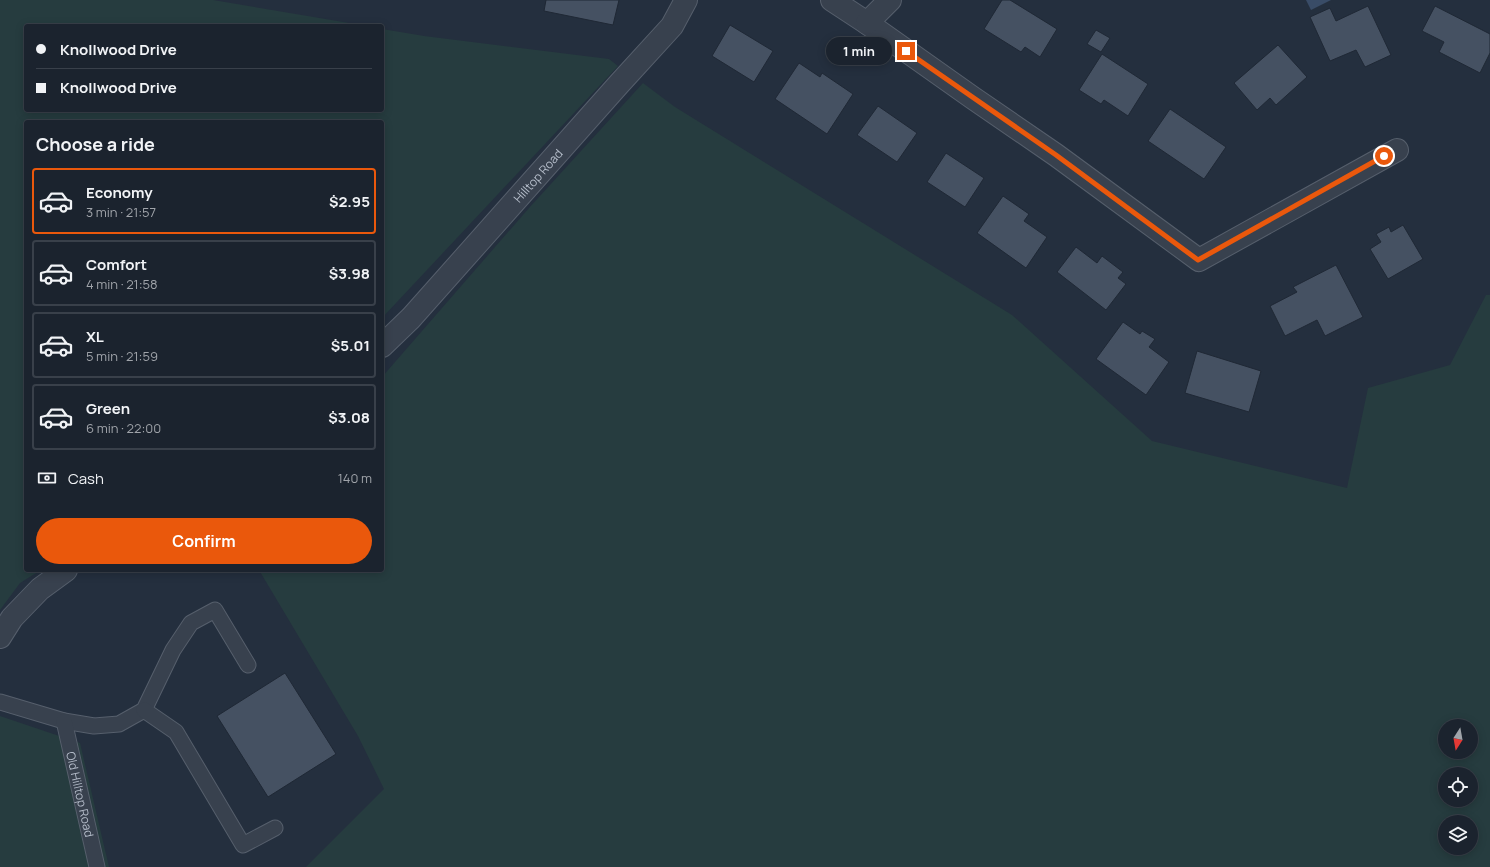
<!DOCTYPE html>
<meta charset="utf-8">
<style>
:root{--surface:#1b232e;--page:#242b36;--text:#f1f3f6;--muted:#a0a4aa;--line:#39404a;--accent:#ea580c}
body{margin:0;font-family:Manrope,sans-serif;background:var(--page);color:var(--text);height:100vh;display:flex;flex-direction:column;font-size:15px;white-space:nowrap}
*{box-sizing:border-box;margin:0}
p{font-size:13px;color:var(--muted)}
.icon{flex:none;width:22px;height:22px;fill:none;stroke:currentColor;stroke-width:2;stroke-linecap:round;stroke-linejoin:round}
.map{position:relative;flex:1;overflow:hidden}
.drawer{position:absolute;left:24px;top:120px;width:360px;height:452px;display:flex;flex-direction:column;background:var(--surface);border-radius:4px;box-shadow:0 2px 10px #0003,0 0 0 1px var(--line)}
.drawer>*{flex:none}
.guide{position:absolute;left:24px;top:24px;width:360px;height:88px;border-radius:4px;box-shadow:0 2px 10px #0003,0 0 0 1px var(--line);display:grid;align-content:center;height:88px;padding:0 12px;background:var(--surface)}
.needle{width:26px;rotate:191deg}
.buttons{position:absolute;left:1438px;top:719px;display:grid;gap:8px}
.buttons a{display:grid;place-items:center;width:40px;height:40px;border-radius:50%;background:var(--surface);box-shadow:0 2px 10px #0003,0 0 0 1px var(--line);font-size:20px}
.end{position:absolute;width:18px;height:18px;margin:-9px;border:5px solid #ea580c;background:#fff;box-shadow:0 0 0 2px #fff}
.from{border-radius:50%}
.bubble{position:absolute;height:28px;border-radius:14px;background:var(--surface);box-shadow:0 2px 10px #0003,0 0 0 1px var(--line);font-size:13px;font-weight:700;line-height:28px;text-align:center}
.guide b{display:flex;align-items:center;gap:14px;height:38px;font-size:15px}
.guide b+b{border-top:1px solid var(--line)}
.guide i{width:10px;height:10px;background:var(--text)}
ul{padding:0;list-style:none}
li{display:flex;align-items:center;gap:12px;height:66px;margin:0 8px 6px;padding:0 4px;border:2px solid var(--line);border-radius:4px}
li div{flex:1}
li b{display:block;font-size:15px}
li em{font-style:normal;font-weight:700}
li.selected{border-color:var(--accent)}
li>.icon{width:36px;height:36px;stroke-width:1.5}
h2{padding:0 12px;font-size:18px;line-height:48px}
.pay{display:flex;align-items:center;gap:10px;height:44px;padding:0 12px;font-size:15px}
.pay p{margin-inline-start:auto}
.cta{display:flex;gap:8px;margin-top:auto;padding:8px 12px}
.cta a{flex:1;height:46px;border-radius:24px;background:var(--accent);color:#fff;font-size:16px;font-weight:700;line-height:46px;text-align:center}
.map>svg:first-child{display:block}
.green{fill:#263c3f;fill-rule:evenodd}
.water{fill:#394c67}
.building{fill:#455162;stroke:#1f2835}
.lines{fill:none;stroke-linecap:round;stroke-linejoin:round}
.lane-casing{stroke:#565f6c;stroke-width:17}
.street-casing{stroke:#565f6c;stroke-width:24}
.lane{stroke:#38414e;stroke-width:15}
.street{stroke:#38414e;stroke-width:22}
.route{stroke:#ea580c;stroke-width:5}
.labels{text-anchor:middle;dominant-baseline:central;stroke-width:4;stroke-linejoin:round;paint-order:stroke}
.street-label{font-size:12px;fill:#b4bcc9;stroke:#1d2633}
</style>
<div class="map">
<svg width="1490" height="867" viewBox="0 0 1490 867">
<rect width="100%" height="100%" fill="#242f3e"/>
<path class="green" d="M0,0H213L367,26H26V110H382V29L424,36L609,59L618,66L382,318V122H26V570H41L20,583L0,610Z
M643,83L675,107L1012,315L1152,441L1347,488L1368,388L1450,365L1486,295H1490V867H306L384,789L358,736L259,570H382V377L529,208ZM1445,726H1471V752H1445ZM1445,774H1471V800H1445ZM1445,822H1471V848H1445Z
M0,716L80,743L109,867H0Z"/>
<path class="water" d="M1306,0H1331L1311,10Z"/>
<path class="building" d="M546,0H619L613,25L544,11Z
M1002,0H1010L1057,29L1040,57L1025,47L1021,52L984,29Z
M1368,6L1391,55L1365,67L1356,50L1330,61L1310,17L1330,8L1336,21Z
M1435,6L1490,34V53L1480,73L1439,52L1444,42L1422,31Z
M730,25L773,51L754,82L712,56Z
M1096,30L1110,38L1101,52L1087,44Z
M1278,45L1307,77L1276,105L1270,98L1257,110L1234,83Z
M1102,54L1148,84L1128,116L1104,100L1101,104L1079,90Z
M799,63L820,77L822,73L853,94L827,134L775,99Z
M878,106L917,133L897,162L857,135Z
M1170,109L1226,147L1204,179L1148,141Z
M946,153L984,178L965,207L927,182Z
M1003,196L1029,214L1024,221L1047,237L1026,268L977,233Z
M1403,225L1423,259L1388,279L1370,249L1381,242L1376,234L1389,227L1391,232Z
M1076,247L1097,263L1102,256L1123,272L1118,278L1126,284L1106,310L1057,272Z
M1336,265L1363,317L1325,336L1317,320L1285,336L1270,306L1297,292L1293,287Z
M1123,322L1140,334L1142,331L1155,339L1149,347L1169,362L1146,395L1096,359Z
M1197,351L1261,371L1249,412L1185,393Z
M285,673L336,754L268,797L217,716Z"/>
<g class="lines">
<g class="lane-casing">
<g id="lane">
<path d="M0,702L64,721L94,726L119,724L144,710L173,650L191,623L215,610L248,665"/>
<path d="M144,710L176,732L243,845L275,828"/>
<path id="s1" d="M64,721L97,867"/>
</g>
</g>
<g class="street-casing">
<g id="street">
<path d="M832,0L867,23L973,98L1056,155L1199,260L1397,150"/>
<path d="M867,23L890,0"/>
<path id="s2" d="M382,346L411,318L619,84L672,26L686,0"/>
<path d="M0,637L12,618L40,589L66,570"/>
</g>
</g>
<use href="#lane" class="lane"/>
<use href="#street" class="street"/>
</g>
<g class="lines">
<path class="route" d="M906,51L1056,155L1198,260L1384,156"/>
</g>
<g class="labels">
<g class="street-label">
<text stroke="none"><textPath href="#s2" startOffset="231">Hilltop Road</textPath></text>
<text stroke="none"><textPath href="#s1" startOffset="75">Old Hilltop Road</textPath></text>
</g>
</g>
</svg>
<div class="buttons">
<a><svg class="needle" viewBox="-14 -14 28 28"><path d="M0-13l5 13h-10z" fill="#e53935"/><path d="M0 13l5-13h-10z" fill="#a0a4aa"/></svg></a>
<a><svg class="icon" aria-label="locate" viewBox="0 0 24 24"><circle cx="12" cy="12" r="6"/><path d="M12 2v4M12 18v4M2 12h4M18 12h4"/></svg></a>
<a><svg class="icon" aria-label="layers" viewBox="0 0 24 24"><path d="M12 4l9 5-9 5-9-5zM3 14l9 5 9-5"/></svg></a>
</div>
<i class="end from" style="left:1384px;top:156px"></i>
<i class="end" style="left:906px;top:51px"></i>
<div class="bubble" style="left:826px;top:37px;width:66px">1 min</div>
<div class="guide">
<b><i class="from"></i>Knollwood Drive</b>
<b><i></i>Knollwood Drive</b>
</div>
<section class="drawer">
<h2>Choose a ride</h2>
<ul>
<li class="selected"><svg class="icon" aria-label="car" viewBox="0 0 24 24"><path d="M5 17H2v-5l4-1 3-4h7l3 4 3 1v5h-3M9 17h6M6 11h13"/><circle cx="7" cy="17" r="2"/><circle cx="17" cy="17" r="2"/></svg><div><b>Economy</b><p>3 min · 21:57</p></div><em>$2.95</em></li>
<li><svg class="icon" aria-label="car" viewBox="0 0 24 24"><path d="M5 17H2v-5l4-1 3-4h7l3 4 3 1v5h-3M9 17h6M6 11h13"/><circle cx="7" cy="17" r="2"/><circle cx="17" cy="17" r="2"/></svg><div><b>Comfort</b><p>4 min · 21:58</p></div><em>$3.98</em></li>
<li><svg class="icon" aria-label="car" viewBox="0 0 24 24"><path d="M5 17H2v-5l4-1 3-4h7l3 4 3 1v5h-3M9 17h6M6 11h13"/><circle cx="7" cy="17" r="2"/><circle cx="17" cy="17" r="2"/></svg><div><b>XL</b><p>5 min · 21:59</p></div><em>$5.01</em></li>
<li><svg class="icon" aria-label="car" viewBox="0 0 24 24"><path d="M5 17H2v-5l4-1 3-4h7l3 4 3 1v5h-3M9 17h6M6 11h13"/><circle cx="7" cy="17" r="2"/><circle cx="17" cy="17" r="2"/></svg><div><b>Green</b><p>6 min · 22:00</p></div><em>$3.08</em></li>
</ul>
<div class="pay"><svg class="icon" aria-label="cash" viewBox="0 0 24 24"><path d="M3 7h18v10H3z"/><circle cx="12" cy="12" r="2"/></svg>Cash<p>140 m</p></div>
<div class="cta"><a>Confirm</a></div>
</section>
</div>
